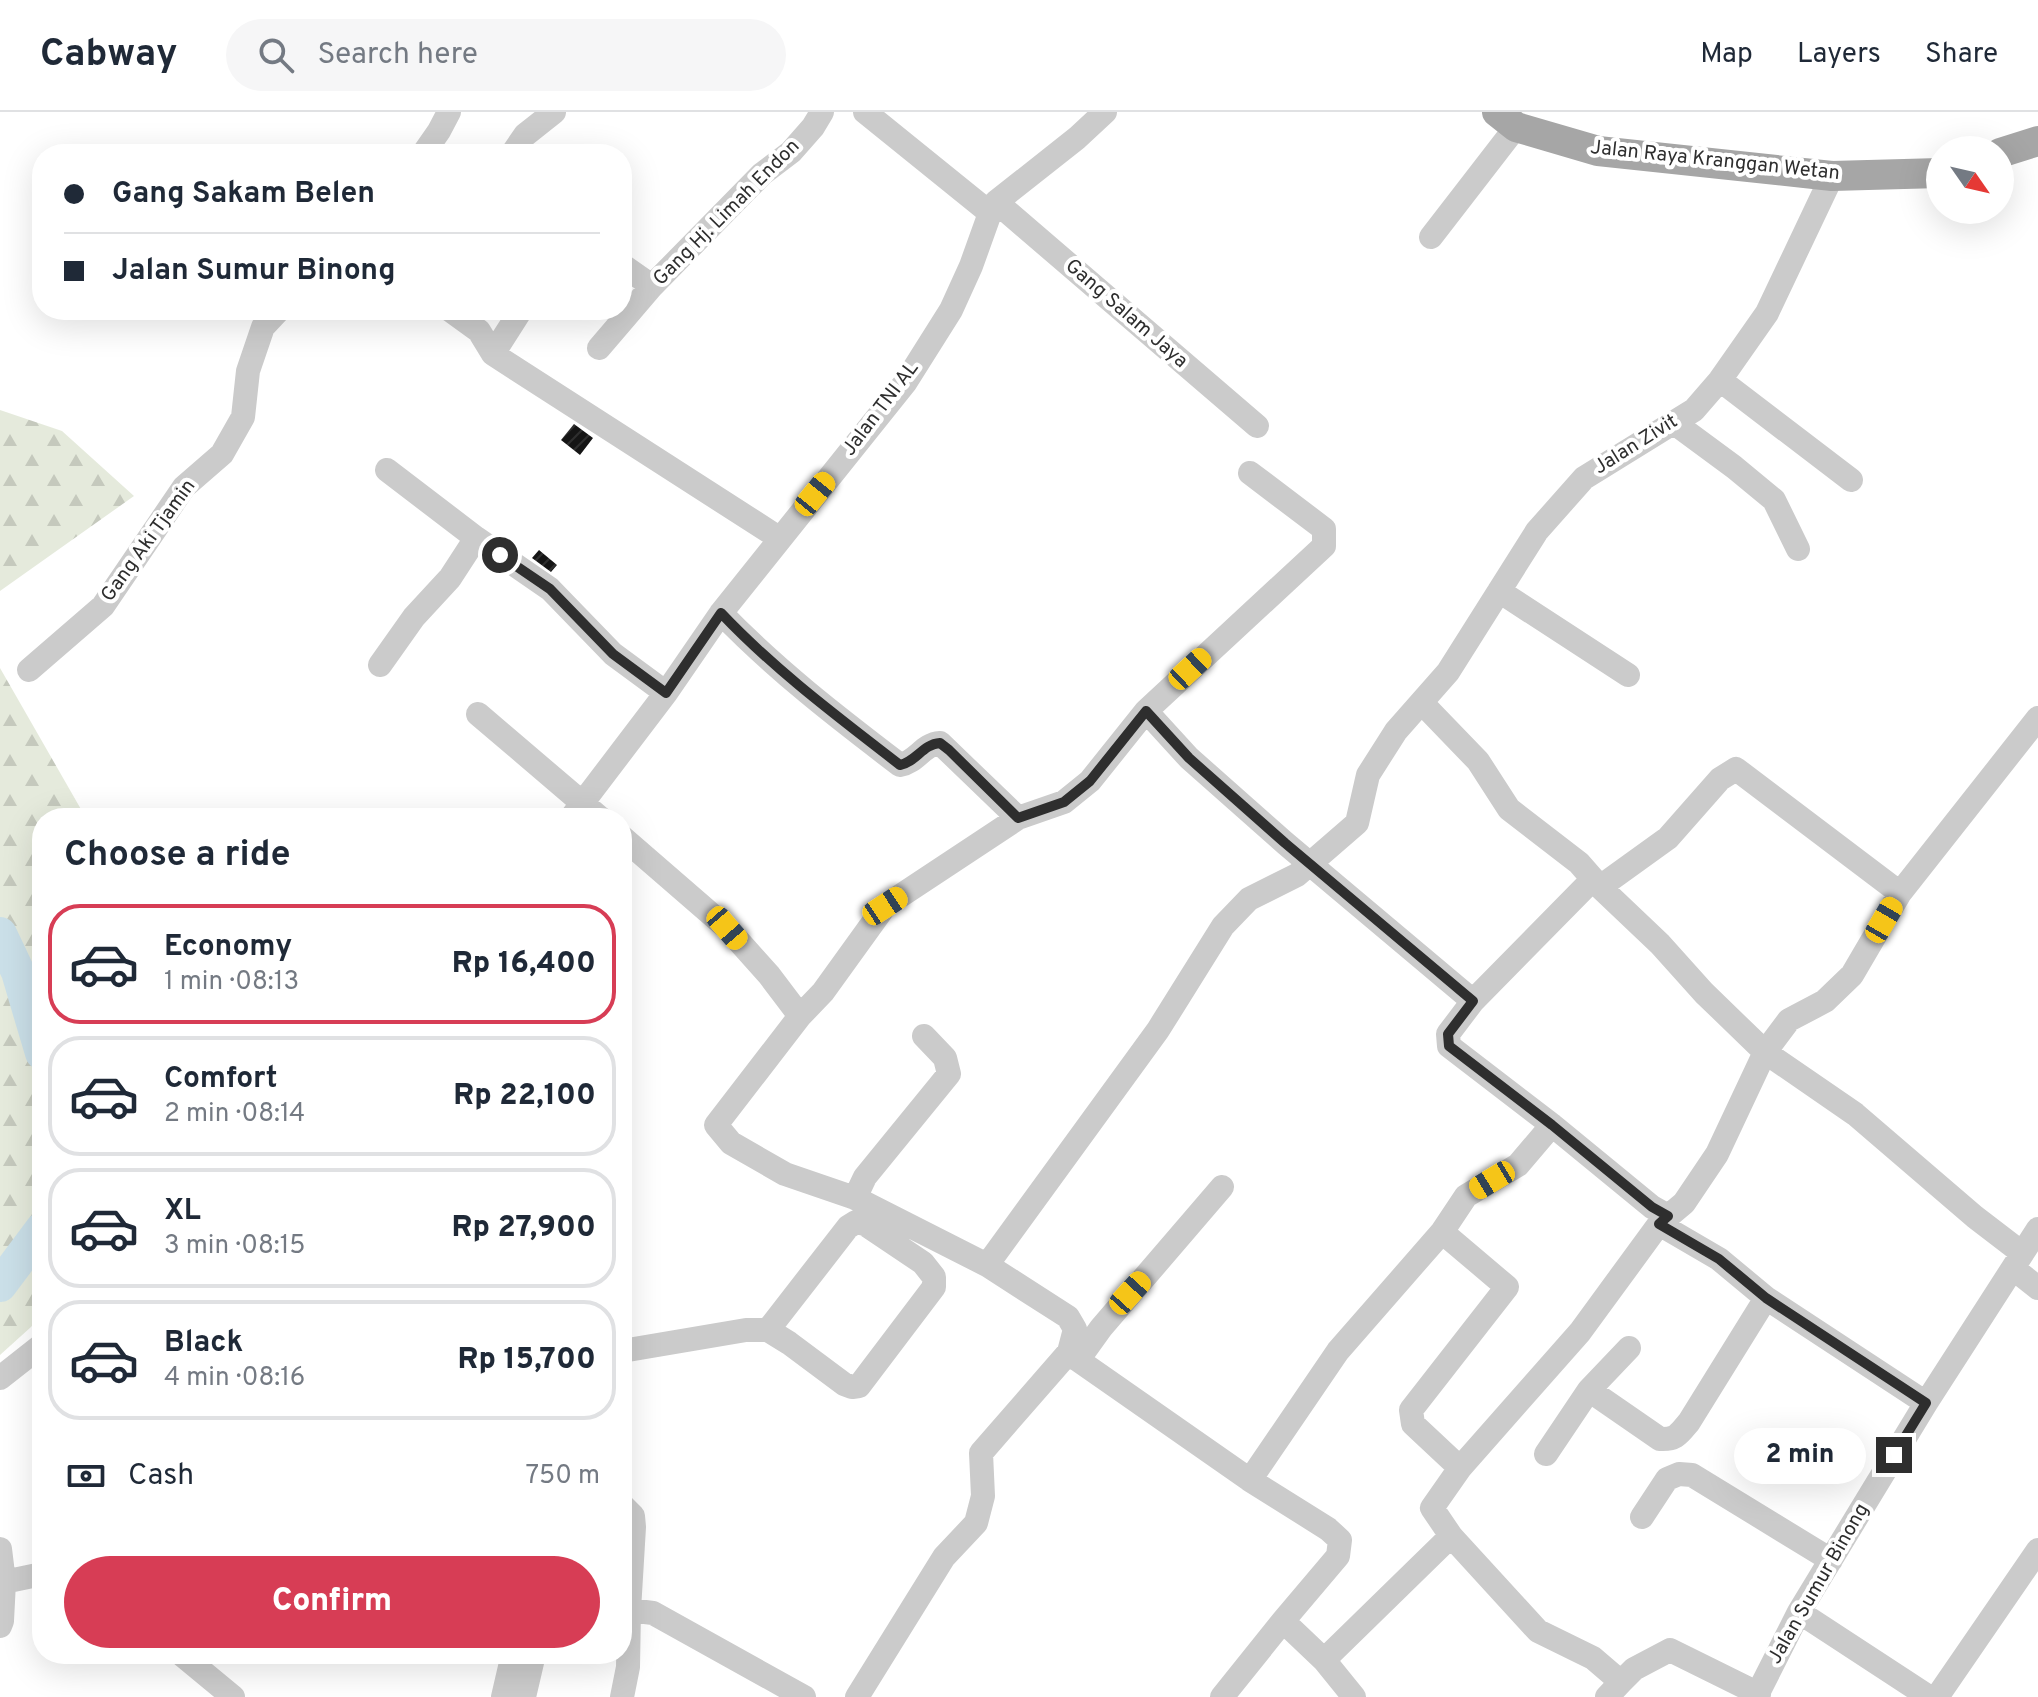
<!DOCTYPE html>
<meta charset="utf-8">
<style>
:root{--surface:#fff;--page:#f6f6f7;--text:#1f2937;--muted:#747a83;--line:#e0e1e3;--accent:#d73d55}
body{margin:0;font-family:Overpass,sans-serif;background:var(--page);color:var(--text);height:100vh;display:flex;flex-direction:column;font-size:30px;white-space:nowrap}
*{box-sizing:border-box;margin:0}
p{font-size:26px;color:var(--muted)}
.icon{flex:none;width:44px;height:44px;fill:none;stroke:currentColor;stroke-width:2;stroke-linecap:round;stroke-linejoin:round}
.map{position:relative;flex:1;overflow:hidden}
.panel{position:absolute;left:32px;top:696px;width:600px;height:856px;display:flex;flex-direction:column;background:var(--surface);border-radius:32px;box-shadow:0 8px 32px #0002}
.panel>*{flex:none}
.top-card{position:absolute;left:32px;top:32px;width:600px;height:176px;border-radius:32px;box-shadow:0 8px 32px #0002;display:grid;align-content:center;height:176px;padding:0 32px;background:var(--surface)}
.needle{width:52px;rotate:124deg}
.controls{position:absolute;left:1926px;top:24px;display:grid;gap:16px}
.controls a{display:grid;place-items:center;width:88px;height:88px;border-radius:50%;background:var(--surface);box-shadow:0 8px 32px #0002;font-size:40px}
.end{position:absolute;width:36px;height:36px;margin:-18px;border:10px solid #2e2e2e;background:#fff;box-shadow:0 0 0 4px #fff}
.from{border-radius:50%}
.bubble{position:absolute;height:56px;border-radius:28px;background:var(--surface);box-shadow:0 8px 32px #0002;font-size:26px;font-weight:800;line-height:56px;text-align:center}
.car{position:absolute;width:24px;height:48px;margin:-24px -12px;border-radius:10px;box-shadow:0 0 6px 2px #0007;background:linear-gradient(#f5c518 24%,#345 0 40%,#f5c518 0 76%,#345 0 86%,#f5c518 0)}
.top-card b{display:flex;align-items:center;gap:28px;height:76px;font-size:30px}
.top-card b+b{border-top:2px solid var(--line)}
.top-card i{width:20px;height:20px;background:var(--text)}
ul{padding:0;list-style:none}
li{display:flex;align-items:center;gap:24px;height:120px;margin:0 16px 12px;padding:0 16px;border:4px solid var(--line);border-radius:32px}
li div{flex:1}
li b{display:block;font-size:30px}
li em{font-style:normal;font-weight:800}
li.on{border-color:var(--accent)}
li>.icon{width:72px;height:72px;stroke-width:1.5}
h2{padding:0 32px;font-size:36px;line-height:96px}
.pay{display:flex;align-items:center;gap:20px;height:88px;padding:0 32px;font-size:30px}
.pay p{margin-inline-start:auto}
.action{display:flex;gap:16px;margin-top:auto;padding:16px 32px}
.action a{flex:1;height:92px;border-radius:48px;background:var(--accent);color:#fff;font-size:32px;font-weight:800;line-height:92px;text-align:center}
header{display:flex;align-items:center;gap:48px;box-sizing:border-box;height:112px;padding:0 40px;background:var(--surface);border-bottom:2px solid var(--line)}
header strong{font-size:38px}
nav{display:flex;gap:44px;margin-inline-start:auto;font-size:28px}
.search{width:560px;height:72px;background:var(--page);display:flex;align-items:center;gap:20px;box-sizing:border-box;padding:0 28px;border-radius:44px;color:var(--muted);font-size:30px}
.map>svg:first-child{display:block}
.forest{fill:url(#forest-firs)}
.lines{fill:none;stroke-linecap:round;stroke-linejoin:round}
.river{stroke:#cadfe8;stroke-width:34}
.building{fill:url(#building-hatch)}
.minor{stroke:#cbcbcb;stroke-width:24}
.major{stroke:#a6a6a6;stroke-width:30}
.route{stroke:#2e2e2e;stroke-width:10}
.labels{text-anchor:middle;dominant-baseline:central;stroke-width:8;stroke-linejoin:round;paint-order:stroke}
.street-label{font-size:20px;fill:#2e2e2e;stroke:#fff}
</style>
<header>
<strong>Cabway</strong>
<div class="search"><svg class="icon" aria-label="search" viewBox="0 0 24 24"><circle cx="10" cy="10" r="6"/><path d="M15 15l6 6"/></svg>Search here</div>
<nav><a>Map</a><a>Layers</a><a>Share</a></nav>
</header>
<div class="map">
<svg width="2038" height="1585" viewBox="0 0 2038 1585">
<defs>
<pattern id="forest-firs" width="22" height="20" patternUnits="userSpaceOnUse" patternTransform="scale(2)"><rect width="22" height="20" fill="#e5eadc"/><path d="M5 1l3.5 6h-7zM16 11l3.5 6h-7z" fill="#c5c9bd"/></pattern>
<pattern id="building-hatch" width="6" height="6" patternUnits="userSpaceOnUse" patternTransform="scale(2)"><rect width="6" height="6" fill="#151515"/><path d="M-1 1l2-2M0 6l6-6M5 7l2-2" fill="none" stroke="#2f2f2f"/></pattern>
</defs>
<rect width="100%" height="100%" fill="#fff"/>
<path class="forest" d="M0,298L62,319L134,384L0,479Z
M0,556L86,706H42V1201L31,1215L0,1243Z"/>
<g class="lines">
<path class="river" d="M0,822L18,860L42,941
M0,1173L42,1117"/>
</g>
<path class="building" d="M574,312L593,326L580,343L561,328Z
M539,438L557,453L551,460L532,446Z"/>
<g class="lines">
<path class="minor" d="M865,0L990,101
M423,42L439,19L449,0
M512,42L525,23L554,0
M996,90L1257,314
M1431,125L1516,15
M622,153L652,174
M450,198L479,219L493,242L779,426
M599,236L652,174L762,62L791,40L813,15L822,0
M493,242L521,198
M1720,268L1851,368
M1673,310L1734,355L1774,388L1798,437
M387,358L476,426L550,477L613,542L666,581
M1499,479L1628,563
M721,501C776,558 837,605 900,653C917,650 923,632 940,631L1018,706
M380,553L414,505L450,466L476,426
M29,558L103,494L184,375L222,342L243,305L248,259L263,215L279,198
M1422,591L1478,649L1509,697L1579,751L1600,775L1660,832L1704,881L1765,940L1855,1002L1975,1105L2022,1141
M1146,599L1189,646L1285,731L1473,889
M478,602L600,706
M571,706L666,581L721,501L905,271L951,198L971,154L990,101L996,90L1077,26L1105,0
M622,725L727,816L769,863L800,904
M1593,767L1473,889L1448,922L1449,934L1552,1013L1652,1095L1668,1104
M1600,775L1668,726L1720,667L1736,657L1900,781
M855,1086L865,1065L949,962L945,946L924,924
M1659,1112L1719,1147L1766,1186L1926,1291
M1442,1120L1466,1084L1518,1053L1552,1013
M987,1153L1158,918L1223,814L1249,787L1297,763L1357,711L1368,663L1396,619L1448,560L1537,419L1584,366L1694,298L1720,268L1767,201L1832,64
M2014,1157L2038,1176
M622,1239L746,1218H768L789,1231L844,1272L852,1275L859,1274L934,1175V1165L923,1151L865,1112L856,1110L848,1115L768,1218
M1069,1240L1078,1248L1250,1368L1328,1417L1340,1428L1338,1444L1283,1509L1324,1548L1354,1585
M1078,1248L1101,1216L1222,1075
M0,1266L42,1233
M1589,1278L1629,1236
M1546,1342L1589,1278L1660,1327C1676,1328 1679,1322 1689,1310L1766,1186
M1250,1368L1338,1239L1442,1120L1507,1175L1411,1298L1413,1312L1460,1356
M622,1393L633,1404L634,1415L629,1498L628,1555L622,1585
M1642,1405L1667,1367L1679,1362L1692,1363L1831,1448
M0,1437L4,1470L2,1509L0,1514
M4,1470L42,1462
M629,1498L653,1501L804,1585
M1799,1500L1929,1585
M181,1542L233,1585
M1324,1548L1451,1424
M1621,1570L1634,1557L1670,1538L1759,1582
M503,1585L513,1542
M524,1585L534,1542
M857,1585L944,1445L976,1411L983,1384L981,1341L1069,1240L1075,1217L1068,1205L987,1153L855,1086L785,1062L731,1031L716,1013L800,904L823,880L885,794L1018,706L1064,690L1090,669L1146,599L1324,434V417L1250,361
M1222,1585L1283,1509
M1607,1585L1621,1570L1593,1546L1538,1519L1451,1424L1432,1396L1460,1356L1580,1220L1659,1112L1684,1091L1717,1042L1765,940L1789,908L1825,889L1852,863L1900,781L2038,606
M1756,1585L1799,1500L1926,1291L2038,1117
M1937,1585L2038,1438"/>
<path class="major" d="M1497,0L1516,15L1598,39L1832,64L1940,61
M2000,41L2038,29"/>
</g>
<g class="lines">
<path class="route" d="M500,443L550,477L613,542L666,581L721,501C775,558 838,605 900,653C916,650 923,632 940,631L949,638L1018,706L1064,690L1090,669L1146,599L1189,646L1285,731L1473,889L1448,922L1449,934L1552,1013L1652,1095L1668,1104L1659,1112L1719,1147L1766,1186L1926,1291L1894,1343"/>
</g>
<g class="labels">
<g class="street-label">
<text transform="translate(1715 49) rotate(6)">Jalan Raya Kranggan Wetan</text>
<text transform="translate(727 101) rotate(-45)">Gang Hj. Limah Endon</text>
<text transform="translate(1126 202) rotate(41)">Gang Salam Jaya</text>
<text transform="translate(881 297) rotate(-53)">Jalan TNI AL</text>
<text transform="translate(1636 333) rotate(-32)">Jalan Zivit</text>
<text transform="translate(149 429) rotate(-54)">Gang Aki Tjamin</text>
<text transform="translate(1819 1472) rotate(-60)">Jalan Sumur Binong</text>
</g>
</g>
</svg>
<div class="controls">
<a><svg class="needle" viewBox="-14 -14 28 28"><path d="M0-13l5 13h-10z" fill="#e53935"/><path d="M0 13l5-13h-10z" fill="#747a83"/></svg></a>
</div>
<i class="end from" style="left:500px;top:443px"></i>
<i class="end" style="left:1894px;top:1343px"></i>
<div class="bubble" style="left:1734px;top:1316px;width:132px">2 min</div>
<i class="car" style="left:815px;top:382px;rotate:39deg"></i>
<i class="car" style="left:1190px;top:557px;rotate:47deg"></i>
<i class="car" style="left:885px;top:794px;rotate:57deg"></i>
<i class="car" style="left:1884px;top:808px;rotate:30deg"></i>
<i class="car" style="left:727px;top:816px;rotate:139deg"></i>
<i class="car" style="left:1492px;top:1068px;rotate:239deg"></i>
<i class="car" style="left:1130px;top:1181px;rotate:42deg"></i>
<div class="top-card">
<b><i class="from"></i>Gang Sakam Belen</b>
<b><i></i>Jalan Sumur Binong</b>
</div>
<section class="panel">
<h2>Choose a ride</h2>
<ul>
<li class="on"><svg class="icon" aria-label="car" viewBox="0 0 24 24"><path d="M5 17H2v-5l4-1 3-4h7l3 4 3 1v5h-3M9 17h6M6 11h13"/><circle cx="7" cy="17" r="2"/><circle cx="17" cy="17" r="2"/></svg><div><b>Economy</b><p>1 min · 08:13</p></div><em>Rp 16,400</em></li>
<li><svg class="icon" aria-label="car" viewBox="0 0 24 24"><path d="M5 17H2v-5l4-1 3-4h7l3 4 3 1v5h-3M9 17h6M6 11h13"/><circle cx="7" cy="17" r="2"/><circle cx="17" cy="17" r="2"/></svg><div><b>Comfort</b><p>2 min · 08:14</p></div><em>Rp 22,100</em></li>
<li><svg class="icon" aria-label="car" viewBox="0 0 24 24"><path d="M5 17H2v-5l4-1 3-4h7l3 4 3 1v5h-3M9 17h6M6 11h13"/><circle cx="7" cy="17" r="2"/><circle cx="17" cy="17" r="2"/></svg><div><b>XL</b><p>3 min · 08:15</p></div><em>Rp 27,900</em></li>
<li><svg class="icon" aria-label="car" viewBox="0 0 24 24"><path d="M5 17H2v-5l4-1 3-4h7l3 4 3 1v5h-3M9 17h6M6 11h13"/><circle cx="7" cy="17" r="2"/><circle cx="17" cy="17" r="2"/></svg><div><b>Black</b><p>4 min · 08:16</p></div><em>Rp 15,700</em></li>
</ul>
<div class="pay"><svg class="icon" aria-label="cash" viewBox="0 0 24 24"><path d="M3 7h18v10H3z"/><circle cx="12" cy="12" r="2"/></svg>Cash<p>750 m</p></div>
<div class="action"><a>Confirm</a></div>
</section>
</div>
